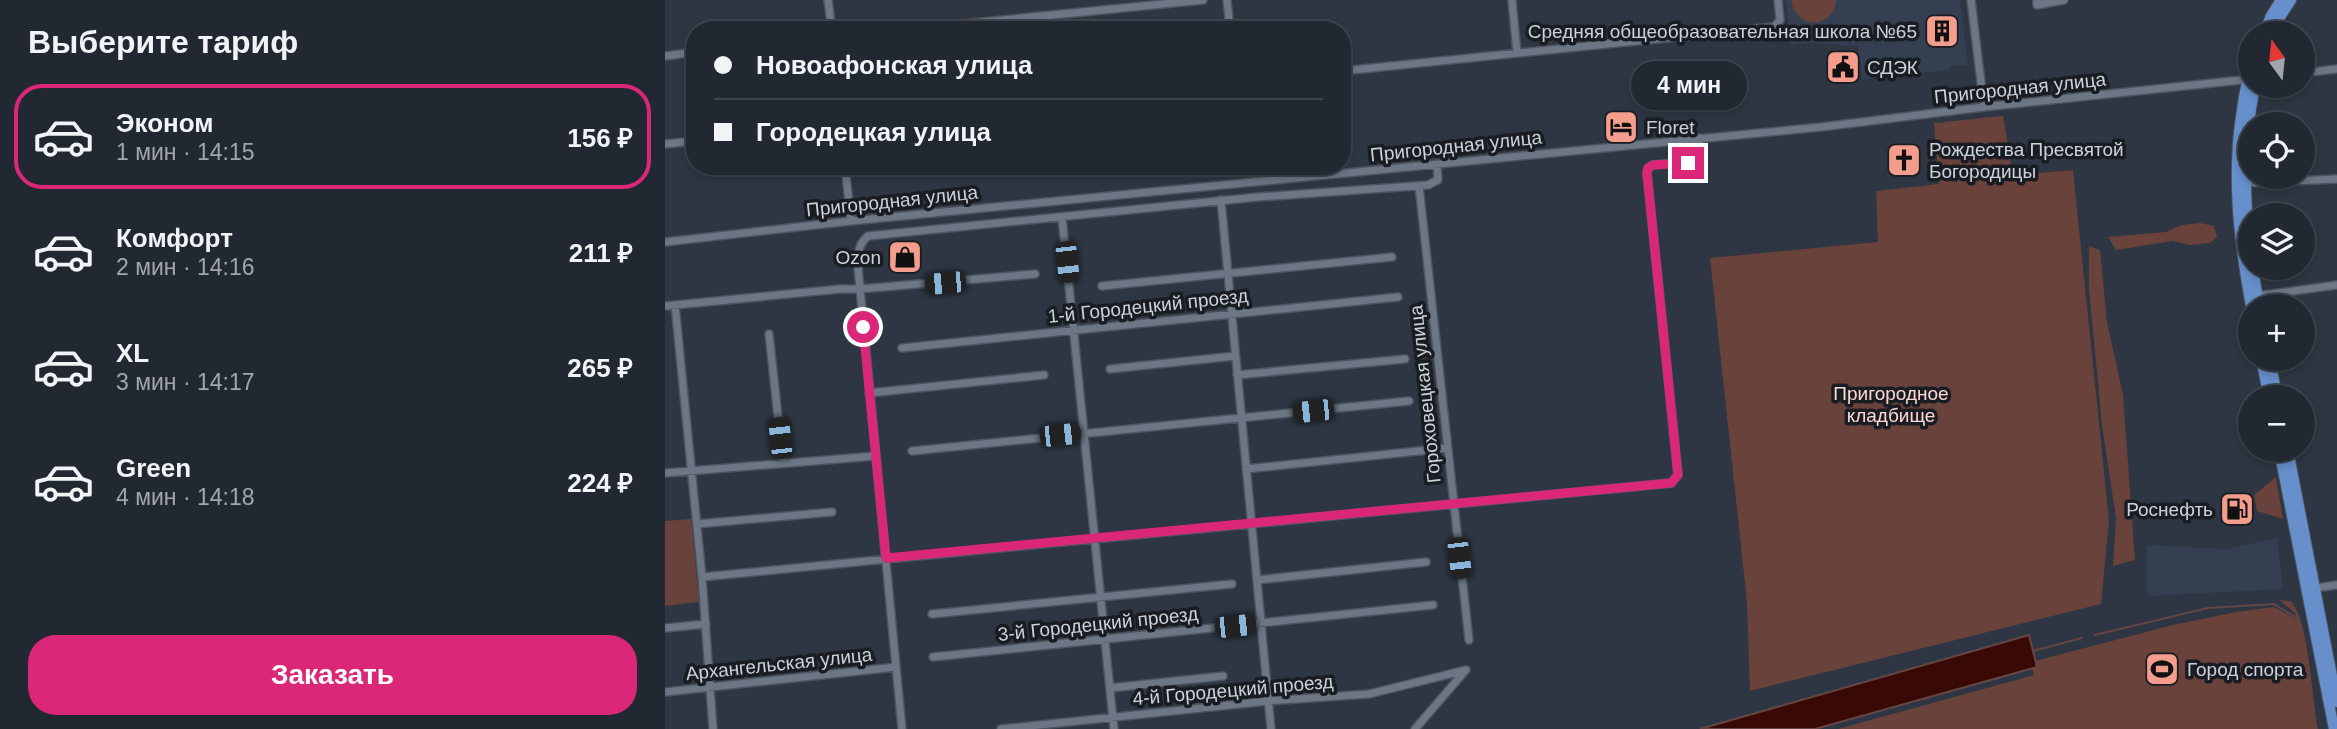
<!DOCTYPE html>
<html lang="ru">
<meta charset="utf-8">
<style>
:root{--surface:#222832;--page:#2a303a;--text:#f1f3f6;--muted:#a2a6ac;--line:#3f444d;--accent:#db2777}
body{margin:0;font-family:Helvetica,sans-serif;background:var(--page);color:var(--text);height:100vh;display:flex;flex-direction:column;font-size:26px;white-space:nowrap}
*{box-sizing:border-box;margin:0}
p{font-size:23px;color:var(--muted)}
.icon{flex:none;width:38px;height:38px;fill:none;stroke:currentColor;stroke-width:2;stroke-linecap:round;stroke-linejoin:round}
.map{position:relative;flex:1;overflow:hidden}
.sheet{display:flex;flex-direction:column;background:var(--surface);width:665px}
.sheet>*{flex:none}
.hud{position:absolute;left:21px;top:21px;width:665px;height:154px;border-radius:28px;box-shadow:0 4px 10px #0003,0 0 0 2px var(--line);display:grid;align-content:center;height:154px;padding:0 28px;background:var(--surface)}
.needle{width:46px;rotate:345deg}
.tools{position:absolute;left:1573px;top:21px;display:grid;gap:14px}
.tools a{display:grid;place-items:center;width:77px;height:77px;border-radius:50%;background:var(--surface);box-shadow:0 4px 10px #0003,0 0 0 2px var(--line);font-size:35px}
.end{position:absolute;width:32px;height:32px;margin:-16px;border:9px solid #db2777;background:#fff;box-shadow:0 0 0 4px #fff}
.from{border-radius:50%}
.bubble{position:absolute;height:49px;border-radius:24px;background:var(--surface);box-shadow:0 4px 10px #0003,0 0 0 2px var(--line);font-size:23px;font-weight:700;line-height:49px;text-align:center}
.car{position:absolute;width:21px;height:42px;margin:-21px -10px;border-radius:9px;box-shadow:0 0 5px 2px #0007;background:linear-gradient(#222 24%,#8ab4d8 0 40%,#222 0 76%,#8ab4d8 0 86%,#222 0)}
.hud b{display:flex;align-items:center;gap:24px;height:66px;font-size:26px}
.hud b+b{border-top:2px solid var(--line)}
.hud i{width:18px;height:18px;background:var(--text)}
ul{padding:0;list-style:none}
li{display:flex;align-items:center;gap:21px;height:105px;margin:0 14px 10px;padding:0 14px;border:4px solid transparent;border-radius:28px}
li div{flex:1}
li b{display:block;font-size:26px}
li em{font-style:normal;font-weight:700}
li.selected{border-color:var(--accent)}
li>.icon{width:63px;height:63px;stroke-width:1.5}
h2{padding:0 28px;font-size:32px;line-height:84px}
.action{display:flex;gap:14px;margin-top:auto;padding:14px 28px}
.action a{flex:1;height:80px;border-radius:28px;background:var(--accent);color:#fff;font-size:28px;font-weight:700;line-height:80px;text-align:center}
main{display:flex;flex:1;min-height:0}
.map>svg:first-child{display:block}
.built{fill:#344052}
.green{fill:#69423b}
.water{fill:#390a05;stroke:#654645;stroke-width:2}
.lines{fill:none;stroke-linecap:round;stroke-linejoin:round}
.stream{stroke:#654645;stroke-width:2}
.minor-casing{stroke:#4c535e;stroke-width:10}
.major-casing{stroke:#4c535e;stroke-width:12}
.minor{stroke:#6c7685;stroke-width:7}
.major{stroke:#668fcc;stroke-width:10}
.route{stroke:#db2777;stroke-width:9}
.labels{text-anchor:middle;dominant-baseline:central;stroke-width:7;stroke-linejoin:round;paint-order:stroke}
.poi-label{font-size:19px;fill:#cdd2da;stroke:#191d23;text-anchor:start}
.street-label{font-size:19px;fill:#cdd2da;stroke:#191d23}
.park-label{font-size:19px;fill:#fcd7d0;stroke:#191d23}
</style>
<main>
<section class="sheet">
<h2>Выберите тариф</h2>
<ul>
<li class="selected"><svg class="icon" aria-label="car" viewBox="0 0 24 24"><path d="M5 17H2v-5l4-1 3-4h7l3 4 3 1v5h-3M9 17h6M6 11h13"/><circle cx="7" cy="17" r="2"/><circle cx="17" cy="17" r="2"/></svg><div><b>Эконом</b><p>1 мин · 14:15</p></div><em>156 ₽</em></li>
<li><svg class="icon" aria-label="car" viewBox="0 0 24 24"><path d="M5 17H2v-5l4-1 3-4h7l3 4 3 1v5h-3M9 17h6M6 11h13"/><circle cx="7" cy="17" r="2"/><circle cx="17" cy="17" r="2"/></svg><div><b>Комфорт</b><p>2 мин · 14:16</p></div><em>211 ₽</em></li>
<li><svg class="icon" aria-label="car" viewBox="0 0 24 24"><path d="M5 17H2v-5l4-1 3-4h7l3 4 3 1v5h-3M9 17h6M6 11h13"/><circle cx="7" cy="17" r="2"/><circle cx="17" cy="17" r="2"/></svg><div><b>XL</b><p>3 мин · 14:17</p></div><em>265 ₽</em></li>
<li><svg class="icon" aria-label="car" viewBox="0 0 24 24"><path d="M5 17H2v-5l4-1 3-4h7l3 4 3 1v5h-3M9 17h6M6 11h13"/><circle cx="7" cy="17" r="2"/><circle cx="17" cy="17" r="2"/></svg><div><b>Green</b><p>4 мин · 14:18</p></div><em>224 ₽</em></li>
</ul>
<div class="action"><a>Заказать</a></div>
</section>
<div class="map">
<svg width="1672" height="729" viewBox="0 0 1672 729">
<rect width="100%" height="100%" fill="#2d3642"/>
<path class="built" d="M1121,0H1295L1303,65L1285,66L1284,70L1197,79L1193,46L1144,43L1126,45Z
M1612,538L1618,589L1482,596V545L1563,549Z"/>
<path class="green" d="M1126,0H1171C1168,30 1131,30 1126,0Z
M1338,116L1348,175L1408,170L1444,521L1436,604L1085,691L1082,602L1045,258L1213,242L1211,191L1274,184L1269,123Z
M1535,223L1549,226L1552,237L1545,243L1525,245L1508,241L1451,250L1443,237L1501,232L1517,225Z
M1424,246L1435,250L1442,322L1458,395L1470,560L1448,566L1451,518L1437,425L1424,289Z
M1611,477L1618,519L1592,511L1589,495Z
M26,519L34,602L0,606V521Z
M1614,600L1625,601C1644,616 1647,702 1653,729H1173L1369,675L1366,662L1508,625L1571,612L1609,607L1631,619L1630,613Z"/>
<path class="water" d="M1364,635L1372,667L1150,729H1035Z"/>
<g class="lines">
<path class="stream" d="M1430,635L1543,608L1609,604L1630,617
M1368,651L1417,638"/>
<g class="minor-casing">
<path id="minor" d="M163,0L167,30
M562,0L565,30
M847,0L852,53
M1306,0L1319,107
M1372,0V5L1399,0
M237,30L538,0
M0,56L30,52
M677,71L1109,27L1115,20L1113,0
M1638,73L1672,69
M0,144L30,141
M180,166L186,221
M1579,183L1672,179
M754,186L804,640
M556,200L606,729
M397,217L449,729
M0,242L186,221L1156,127L1319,107L1586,79
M437,286L727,257
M1592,296L1672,285
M10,305L37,577L48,729
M0,306L175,289H195L370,274
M104,334L118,463
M237,348L733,297
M445,369L570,356
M572,375L740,359
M204,393L379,375
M247,451L744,401
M581,469L782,448
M0,473L210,456
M32,524L167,512
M37,577L1006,483L1013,475L982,173L983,168L988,165L1029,161L1035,152L1034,138
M592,580L761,562
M1650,588L1672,585
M267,614L567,584
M0,628L41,624
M268,657L768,605
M445,688L558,676
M0,692L231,667
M237,729L195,289C194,271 187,249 203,236L593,197L763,185L773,180L772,164
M336,729L603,701L704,694L801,670
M750,729L800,671"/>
</g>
<g class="major-casing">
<path id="major" d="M1599,33L1606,16L1616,0
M1609,33L1615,17L1626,0
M1586,68C1581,82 1579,96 1577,110C1566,176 1574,241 1586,306
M1586,249C1578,193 1579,140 1590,86
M1588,268L1594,306
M1596,359L1604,397
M1605,359L1612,397
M1614,450L1669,729
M1623,450L1672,702"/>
</g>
<use href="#minor" class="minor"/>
<use href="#major" class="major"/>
</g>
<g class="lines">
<path class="route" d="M198,327L221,558L1006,483L1013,475L982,173L983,168L988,165L1023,163"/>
</g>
<defs>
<g id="building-square" transform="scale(1.75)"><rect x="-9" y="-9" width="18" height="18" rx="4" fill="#f59d8d" stroke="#191d23"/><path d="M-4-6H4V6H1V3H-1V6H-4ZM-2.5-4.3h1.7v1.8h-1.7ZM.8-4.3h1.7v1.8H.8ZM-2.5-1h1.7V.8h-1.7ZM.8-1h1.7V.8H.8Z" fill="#111"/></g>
<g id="civic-square" transform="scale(1.75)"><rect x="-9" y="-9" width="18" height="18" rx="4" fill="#f59d8d" stroke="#191d23"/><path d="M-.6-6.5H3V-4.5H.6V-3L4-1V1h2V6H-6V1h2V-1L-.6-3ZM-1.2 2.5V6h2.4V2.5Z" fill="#111"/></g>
<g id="hotel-square" transform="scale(1.75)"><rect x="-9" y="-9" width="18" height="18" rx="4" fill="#f59d8d" stroke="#191d23"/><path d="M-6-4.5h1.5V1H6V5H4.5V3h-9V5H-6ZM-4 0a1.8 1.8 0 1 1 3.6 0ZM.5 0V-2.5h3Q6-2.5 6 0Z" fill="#111"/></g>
<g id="church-square" transform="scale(1.75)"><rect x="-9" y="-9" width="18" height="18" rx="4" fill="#f59d8d" stroke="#191d23"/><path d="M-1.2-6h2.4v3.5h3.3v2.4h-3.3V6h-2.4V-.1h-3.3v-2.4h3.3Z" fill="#111"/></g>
<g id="shop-square" transform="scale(1.75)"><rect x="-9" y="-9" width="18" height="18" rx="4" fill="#f59d8d" stroke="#191d23"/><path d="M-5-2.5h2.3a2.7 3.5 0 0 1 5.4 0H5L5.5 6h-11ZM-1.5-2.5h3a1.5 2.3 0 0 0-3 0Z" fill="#111"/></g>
<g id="fuel-square" transform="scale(1.75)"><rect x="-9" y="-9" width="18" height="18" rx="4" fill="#f59d8d" stroke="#191d23"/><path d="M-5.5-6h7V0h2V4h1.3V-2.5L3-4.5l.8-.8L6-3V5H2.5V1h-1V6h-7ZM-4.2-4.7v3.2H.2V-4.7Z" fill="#111"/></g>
<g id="stadium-square" transform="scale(1.75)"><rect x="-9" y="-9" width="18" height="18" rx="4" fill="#f59d8d" stroke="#191d23"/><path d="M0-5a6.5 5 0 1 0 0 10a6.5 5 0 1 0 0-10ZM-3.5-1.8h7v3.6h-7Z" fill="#111"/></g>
</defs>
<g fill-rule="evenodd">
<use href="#building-square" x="1277" y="31"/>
<use href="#civic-square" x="1178" y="67"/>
<use href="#hotel-square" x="956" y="127"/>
<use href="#church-square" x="1239" y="160"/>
<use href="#shop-square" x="240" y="257"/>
<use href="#fuel-square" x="1572" y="509"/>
<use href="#stadium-square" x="1497" y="669"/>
</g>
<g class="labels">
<g class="poi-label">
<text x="1252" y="31" text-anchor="end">Средняя общеобразовательная школа №65</text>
<text x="1202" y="67">СДЭК</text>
<text x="981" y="127">Floret</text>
<text x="1264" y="149">Рождества Пресвятой<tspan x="1264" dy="22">Богородицы</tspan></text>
<text x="216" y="257" text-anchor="end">Ozon</text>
<text x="1548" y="509" text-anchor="end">Роснефть</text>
<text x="1522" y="669">Город спорта</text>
</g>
<g class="street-label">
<text transform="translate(1355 88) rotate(-6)">Пригородная улица</text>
<text transform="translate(791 146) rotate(-6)">Пригородная улица</text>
<text transform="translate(227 201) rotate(-6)">Пригородная улица</text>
<text transform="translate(483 306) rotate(-6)">1-й Городецкий проезд</text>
<text transform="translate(760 394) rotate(-96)">Гороховецкая улица</text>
<text transform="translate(433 624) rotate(-6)">3-й Городецкий проезд</text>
<text transform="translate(114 664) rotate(-6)">Архангельская улица</text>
<text transform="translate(568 690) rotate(-5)">4-й Городецкий проезд</text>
</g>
<g class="park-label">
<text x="1226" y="393">Пригородное<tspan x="1226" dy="22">кладбище</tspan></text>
</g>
</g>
</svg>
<div class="tools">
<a><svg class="needle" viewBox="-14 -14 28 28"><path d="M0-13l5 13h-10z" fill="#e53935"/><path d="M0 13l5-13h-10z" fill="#a2a6ac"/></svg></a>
<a><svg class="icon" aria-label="locate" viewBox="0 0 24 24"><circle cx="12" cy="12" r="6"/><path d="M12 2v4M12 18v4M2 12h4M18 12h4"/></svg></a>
<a><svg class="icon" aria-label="layers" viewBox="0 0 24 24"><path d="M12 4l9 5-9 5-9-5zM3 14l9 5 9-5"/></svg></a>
<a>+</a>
<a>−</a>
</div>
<i class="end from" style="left:198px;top:327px"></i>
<i class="end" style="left:1023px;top:163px"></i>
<div class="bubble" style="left:966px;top:61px;width:116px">4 мин</div>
<i class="car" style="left:402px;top:262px;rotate:174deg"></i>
<i class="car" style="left:280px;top:283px;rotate:265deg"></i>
<i class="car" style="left:648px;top:411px;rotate:264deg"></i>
<i class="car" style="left:395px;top:435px;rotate:84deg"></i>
<i class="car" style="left:115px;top:438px;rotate:354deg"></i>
<i class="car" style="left:794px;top:558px;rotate:173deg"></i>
<i class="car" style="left:570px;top:626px;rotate:84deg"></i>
<div class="hud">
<b><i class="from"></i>Новоафонская улица</b>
<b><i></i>Городецкая улица</b>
</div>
</div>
</main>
